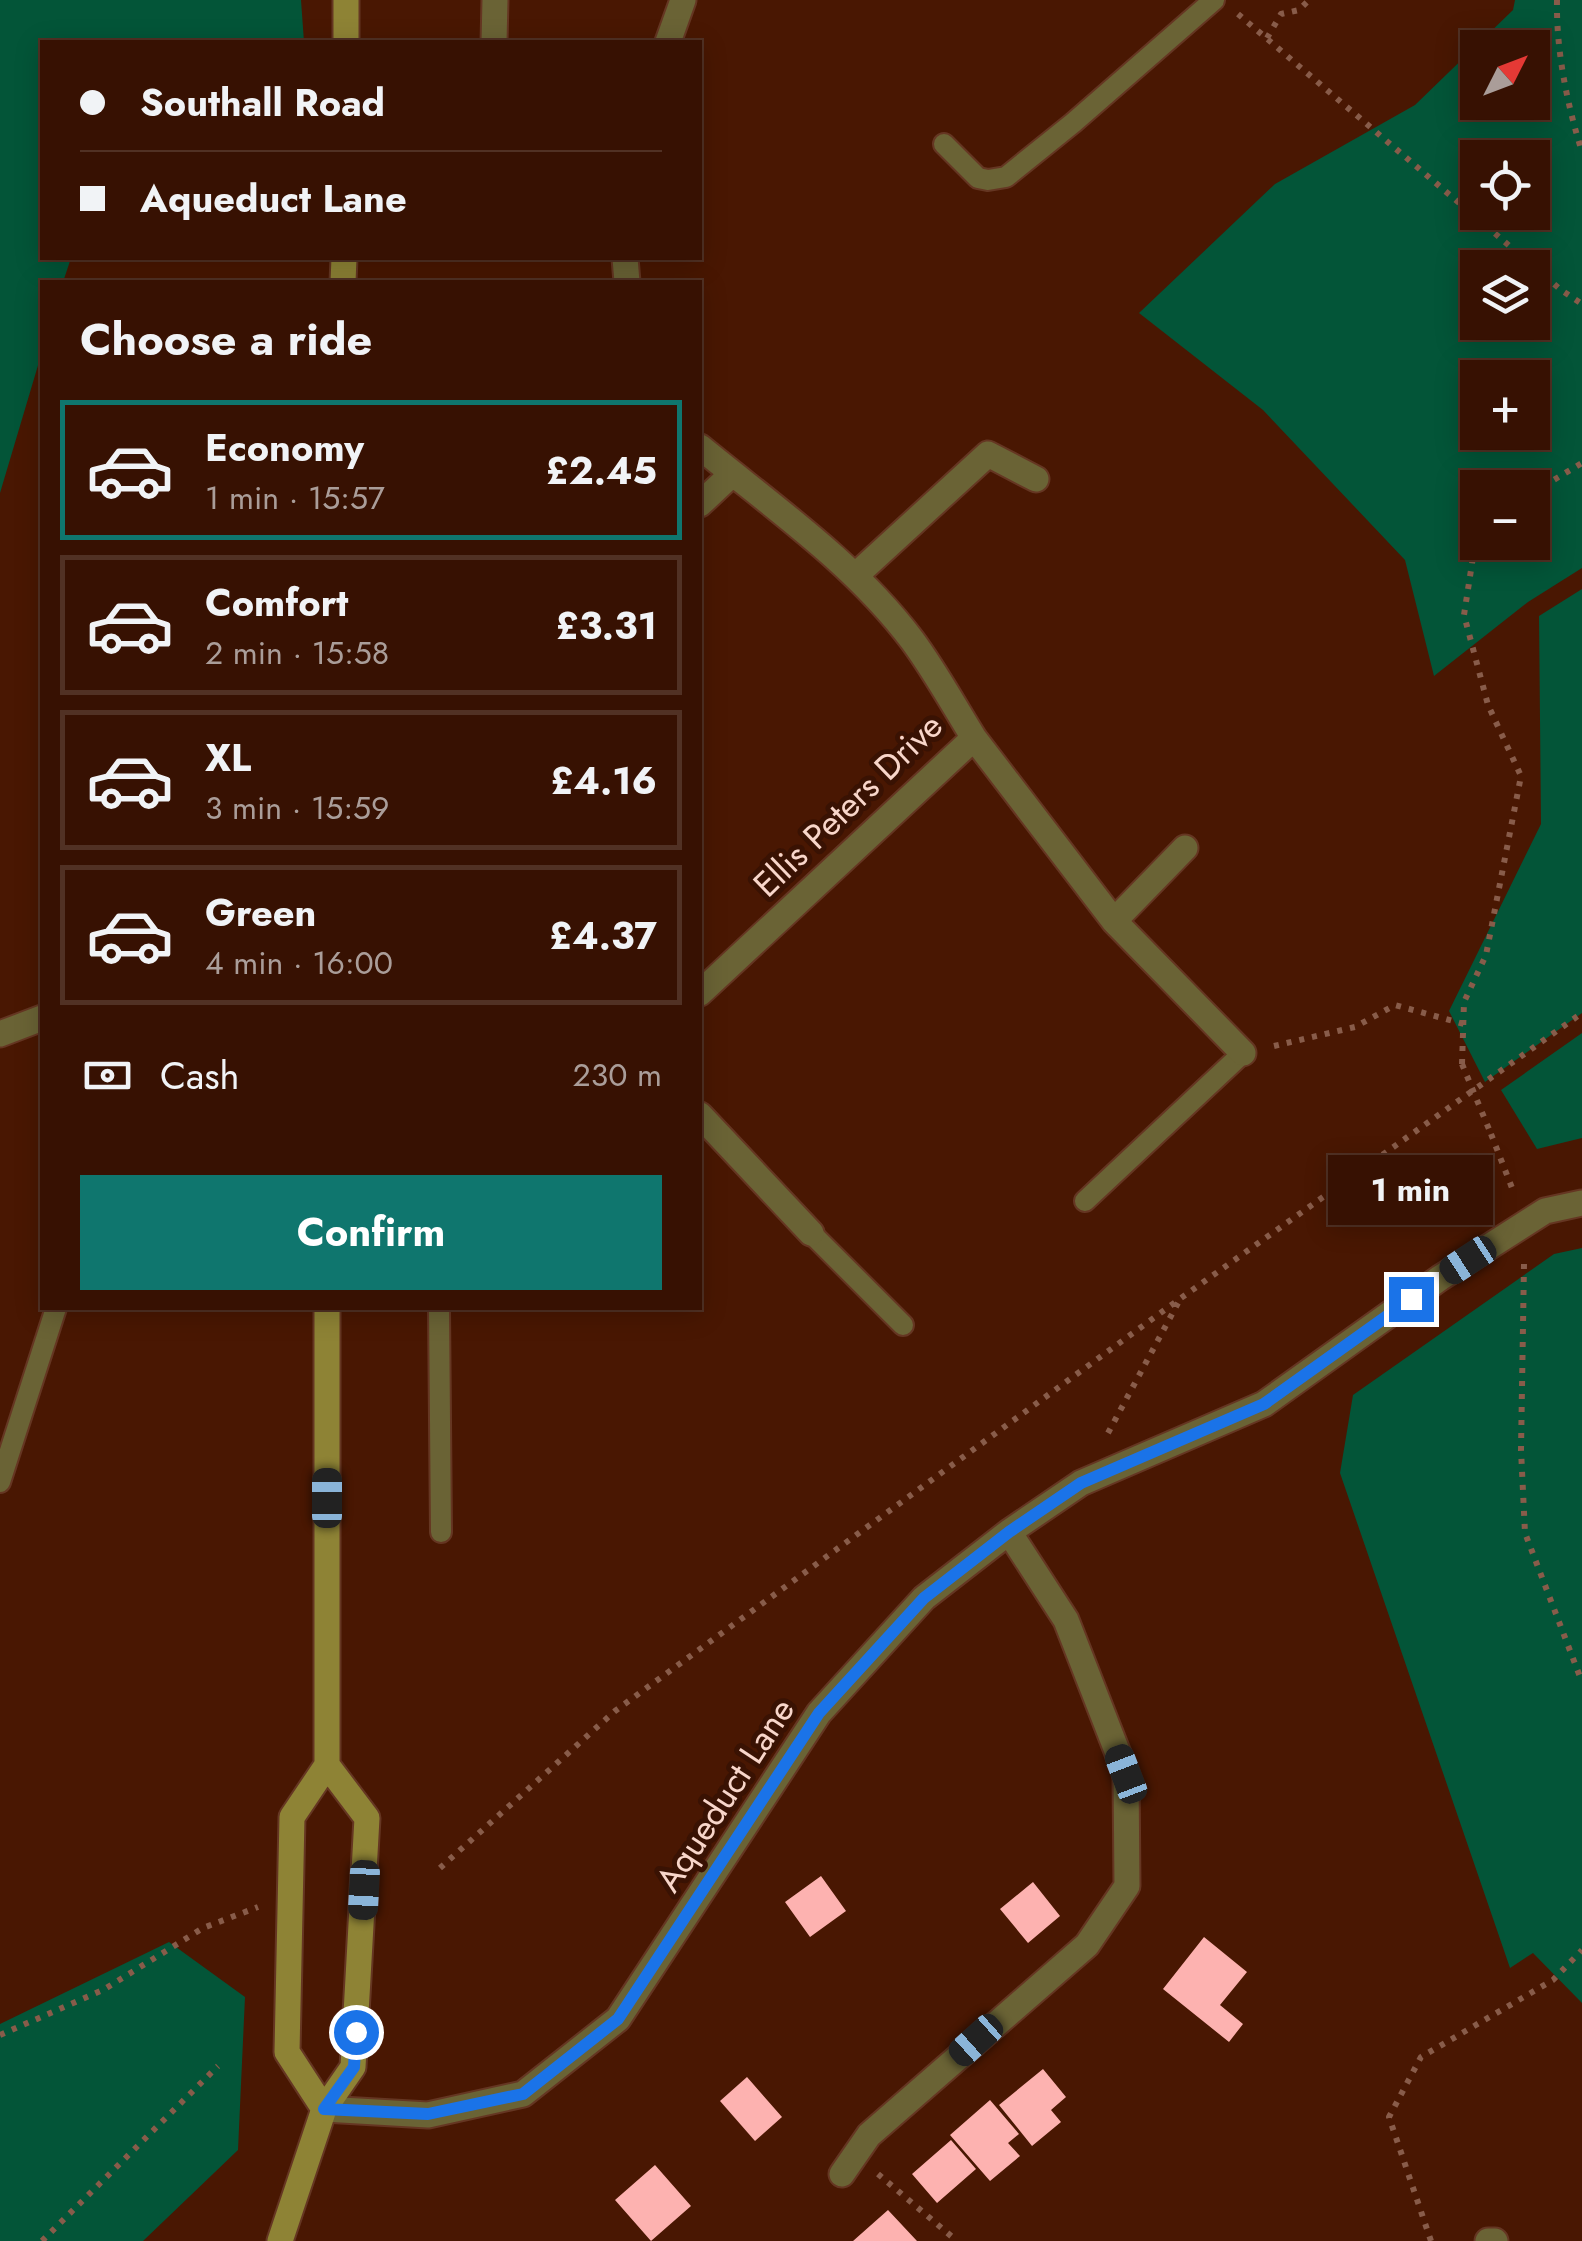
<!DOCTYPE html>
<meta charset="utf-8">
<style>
:root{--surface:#371102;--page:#3e1a0c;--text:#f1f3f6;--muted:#aa9d99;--line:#513124;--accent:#0f766e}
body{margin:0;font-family:Jost,sans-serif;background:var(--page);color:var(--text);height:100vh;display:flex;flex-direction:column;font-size:38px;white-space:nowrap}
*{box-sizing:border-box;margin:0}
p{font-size:32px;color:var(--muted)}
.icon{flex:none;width:55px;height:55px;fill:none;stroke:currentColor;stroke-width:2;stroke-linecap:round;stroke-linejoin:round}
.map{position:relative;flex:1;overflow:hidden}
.sheet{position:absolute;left:40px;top:280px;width:662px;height:1030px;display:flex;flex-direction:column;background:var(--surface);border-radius:0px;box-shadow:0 5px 25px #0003,0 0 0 2px var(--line)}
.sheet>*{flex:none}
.guide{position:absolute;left:40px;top:40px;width:662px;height:220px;border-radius:0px;box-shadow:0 5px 25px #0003,0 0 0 2px var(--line);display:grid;align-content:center;height:220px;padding:0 40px;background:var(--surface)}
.needle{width:65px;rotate:48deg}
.fabs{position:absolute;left:1460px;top:30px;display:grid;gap:20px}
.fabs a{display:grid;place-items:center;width:90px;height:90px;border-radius:0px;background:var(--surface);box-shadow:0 5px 25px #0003,0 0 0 2px var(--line);font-size:50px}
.end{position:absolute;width:45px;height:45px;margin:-22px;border:12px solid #1a73e8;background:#fff;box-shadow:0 0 0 5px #fff}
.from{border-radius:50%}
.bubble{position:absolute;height:70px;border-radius:0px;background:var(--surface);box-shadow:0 5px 25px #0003,0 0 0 2px var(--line);font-size:32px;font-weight:700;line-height:70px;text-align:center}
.car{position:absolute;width:30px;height:60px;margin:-30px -15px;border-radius:12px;box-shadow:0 0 8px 2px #0007;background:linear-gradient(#222 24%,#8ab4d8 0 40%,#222 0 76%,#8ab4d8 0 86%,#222 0)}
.guide b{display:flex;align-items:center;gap:35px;height:95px;font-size:38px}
.guide b+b{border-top:2px solid var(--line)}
.guide i{width:25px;height:25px;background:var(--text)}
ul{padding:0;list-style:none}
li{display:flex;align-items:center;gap:30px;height:140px;margin:0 20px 15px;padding:0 20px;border:5px solid var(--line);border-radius:0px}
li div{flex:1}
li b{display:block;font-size:38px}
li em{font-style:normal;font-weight:700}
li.current{border-color:var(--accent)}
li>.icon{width:90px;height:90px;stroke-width:1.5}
h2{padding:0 40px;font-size:45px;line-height:120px}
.pay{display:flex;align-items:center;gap:25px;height:110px;padding:0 40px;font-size:38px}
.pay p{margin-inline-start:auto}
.cta{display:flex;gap:20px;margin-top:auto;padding:20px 40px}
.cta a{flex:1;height:115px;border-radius:0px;background:var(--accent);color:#fff;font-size:40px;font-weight:700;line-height:115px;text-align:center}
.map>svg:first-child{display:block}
.green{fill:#035538;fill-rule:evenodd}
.building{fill:#fdb2b0}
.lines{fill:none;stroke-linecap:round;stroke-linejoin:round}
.lane-casing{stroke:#653622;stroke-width:24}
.street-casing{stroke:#653622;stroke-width:29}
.secondary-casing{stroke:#653622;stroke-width:29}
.path{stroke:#885c4a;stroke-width:6;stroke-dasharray:5 8;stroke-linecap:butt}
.lane{stroke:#6a6335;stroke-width:20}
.street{stroke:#6a6335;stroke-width:25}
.secondary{stroke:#8e8335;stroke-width:25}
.path-bridge{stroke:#885c4a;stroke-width:6;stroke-dasharray:5 8;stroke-linecap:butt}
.route{stroke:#1a73e8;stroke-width:12}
.labels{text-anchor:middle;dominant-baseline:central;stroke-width:10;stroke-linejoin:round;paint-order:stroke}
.street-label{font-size:35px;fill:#f8d6ca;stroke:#391203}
</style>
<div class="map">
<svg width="1582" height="2241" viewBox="0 0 1582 2241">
<rect width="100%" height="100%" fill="#491702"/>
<path class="green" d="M0,0H301L304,42H42V258H71L63,282H42V352L0,493Z
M1515,0H1582V568L1528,602L1434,676L1405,560L1263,410L1139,313L1275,184L1415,105L1513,10ZM1478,48H1532V102H1478ZM1478,158H1532V212H1478ZM1478,268H1532V322H1478ZM1478,378H1532V432H1478ZM1478,488H1532V542H1478Z
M1582,589V1013L1485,1082L1449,1011L1541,824L1539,616Z
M1582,1033V1138L1537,1149L1501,1090Z
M1582,1248V2003L1533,1953L1510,1968L1340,1473L1353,1395L1554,1254Z
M169,1942L245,1997L238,2150L143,2241H0V2024Z"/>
<path class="building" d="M821,1876L846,1911L810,1937L785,1902Z
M1033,1882L1060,1916L1028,1943L1000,1909Z
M1204,1937L1247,1972L1220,2005L1243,2024L1229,2042L1163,1989Z
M1043,2069L1066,2097L1051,2110L1061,2122L1032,2146L999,2105Z
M747,2077L782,2117L755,2141L720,2101Z
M990,2100L1019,2134L1008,2143L1020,2156L990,2181L950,2135Z
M951,2140L976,2169L937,2203L912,2174Z
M655,2165L691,2206L651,2241L615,2200Z
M888,2210L917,2241H853Z"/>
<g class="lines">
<g class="lane-casing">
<path id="lane" d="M944,144L978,178L988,180L1006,177L1073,123L1214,0
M1085,1201L1243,1053
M811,1233L903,1325
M439,1308L441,1532
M0,1482L56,1308"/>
</g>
<g class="street-casing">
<path id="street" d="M494,42L495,0
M668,42L683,0
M625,258L627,282
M700,447C773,507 854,563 912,640C935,671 954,706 974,738L700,993
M700,504L732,474
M855,576L988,454L1036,479
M974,738L1114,921L1243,1053
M1114,921L1185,848
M0,1034L42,1018
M700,1115L811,1233
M324,2109L428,2115L523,2094L618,2019L819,1713L924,1598L1009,1532L1081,1483L1264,1404L1440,1278L1545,1211L1582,1203
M842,2174L869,2135L1087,1945L1127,1886L1126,1774L1066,1620L1009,1532
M1488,2241H1495"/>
</g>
<g class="secondary-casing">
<path id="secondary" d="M346,42V0
M343,282L344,258
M324,2109L287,2052L292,1817L327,1765
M280,2241L324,2109L353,2067L367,1818L327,1765V1308"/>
</g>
<path class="path" d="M1557,0C1556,50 1567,104 1582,152
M1238,14L1561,290L1582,304
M1267,38L1281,14L1299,10L1309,0
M1532,493L1582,463
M1274,1046L1355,1027L1395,1005L1464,1024
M1462,1064L1464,1002L1486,955L1521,776L1488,705L1464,615L1478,525
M1491,1134L1514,1193
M1524,1264L1521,1450L1525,1533L1582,1682
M1108,1433L1178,1303
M440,1868L615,1711L1181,1298L1582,1013
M0,2035L103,1990L203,1928L258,1907
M878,2174L957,2241
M42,2241L218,2066
M1431,2241L1389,2117L1421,2057L1553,1980L1582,1950"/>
<use href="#lane" class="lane"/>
<use href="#street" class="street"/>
<use href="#secondary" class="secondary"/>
<path class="path-bridge" d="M1462,1064L1491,1134"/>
</g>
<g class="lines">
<path class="route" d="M356,2032L354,2067L324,2109L428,2114L523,2094L618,2019L819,1713L924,1598L1009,1532L1081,1483L1264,1404L1411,1299"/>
</g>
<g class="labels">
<g class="street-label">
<text transform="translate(848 805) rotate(-44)">Ellis Peters Drive</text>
<text transform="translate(725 1795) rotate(-57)">Aqueduct Lane</text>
</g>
</g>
</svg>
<div class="fabs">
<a><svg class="needle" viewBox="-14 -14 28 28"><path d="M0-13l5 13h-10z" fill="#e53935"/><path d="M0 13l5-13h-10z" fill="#aa9d99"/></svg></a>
<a><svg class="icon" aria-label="locate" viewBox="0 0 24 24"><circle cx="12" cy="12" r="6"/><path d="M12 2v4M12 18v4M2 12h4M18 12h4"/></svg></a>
<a><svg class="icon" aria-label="layers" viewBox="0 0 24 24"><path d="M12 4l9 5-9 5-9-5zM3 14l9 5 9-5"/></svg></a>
<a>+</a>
<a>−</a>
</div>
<i class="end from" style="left:356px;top:2032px"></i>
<i class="end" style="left:1411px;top:1299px"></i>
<div class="bubble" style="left:1328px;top:1155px;width:165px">1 min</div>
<i class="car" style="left:1468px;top:1260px;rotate:237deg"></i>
<i class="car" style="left:327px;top:1498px;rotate:0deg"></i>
<i class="car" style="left:1126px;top:1774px;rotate:339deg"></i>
<i class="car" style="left:364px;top:1890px;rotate:183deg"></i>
<i class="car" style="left:976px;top:2040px;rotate:228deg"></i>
<div class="guide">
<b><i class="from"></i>Southall Road</b>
<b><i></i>Aqueduct Lane</b>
</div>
<section class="sheet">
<h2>Choose a ride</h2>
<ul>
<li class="current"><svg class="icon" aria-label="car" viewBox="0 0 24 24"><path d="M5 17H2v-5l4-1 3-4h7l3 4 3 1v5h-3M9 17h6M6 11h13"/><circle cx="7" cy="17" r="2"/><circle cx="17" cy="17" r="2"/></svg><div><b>Economy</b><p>1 min · 15:57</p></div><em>£2.45</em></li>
<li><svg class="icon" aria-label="car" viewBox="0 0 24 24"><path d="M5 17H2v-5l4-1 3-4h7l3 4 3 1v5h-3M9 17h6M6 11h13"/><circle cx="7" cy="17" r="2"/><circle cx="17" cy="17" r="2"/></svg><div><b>Comfort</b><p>2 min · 15:58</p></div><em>£3.31</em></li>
<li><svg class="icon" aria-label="car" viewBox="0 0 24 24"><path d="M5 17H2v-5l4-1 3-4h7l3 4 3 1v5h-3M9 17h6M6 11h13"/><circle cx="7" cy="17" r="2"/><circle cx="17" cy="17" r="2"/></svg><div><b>XL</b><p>3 min · 15:59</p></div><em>£4.16</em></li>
<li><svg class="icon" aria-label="car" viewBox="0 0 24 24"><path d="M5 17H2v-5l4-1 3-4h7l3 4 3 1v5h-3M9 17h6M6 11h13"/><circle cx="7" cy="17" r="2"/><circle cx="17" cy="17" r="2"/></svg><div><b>Green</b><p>4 min · 16:00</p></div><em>£4.37</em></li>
</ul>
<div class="pay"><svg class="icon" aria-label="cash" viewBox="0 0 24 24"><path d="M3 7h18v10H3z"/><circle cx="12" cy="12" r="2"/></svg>Cash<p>230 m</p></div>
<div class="cta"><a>Confirm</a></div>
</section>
</div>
